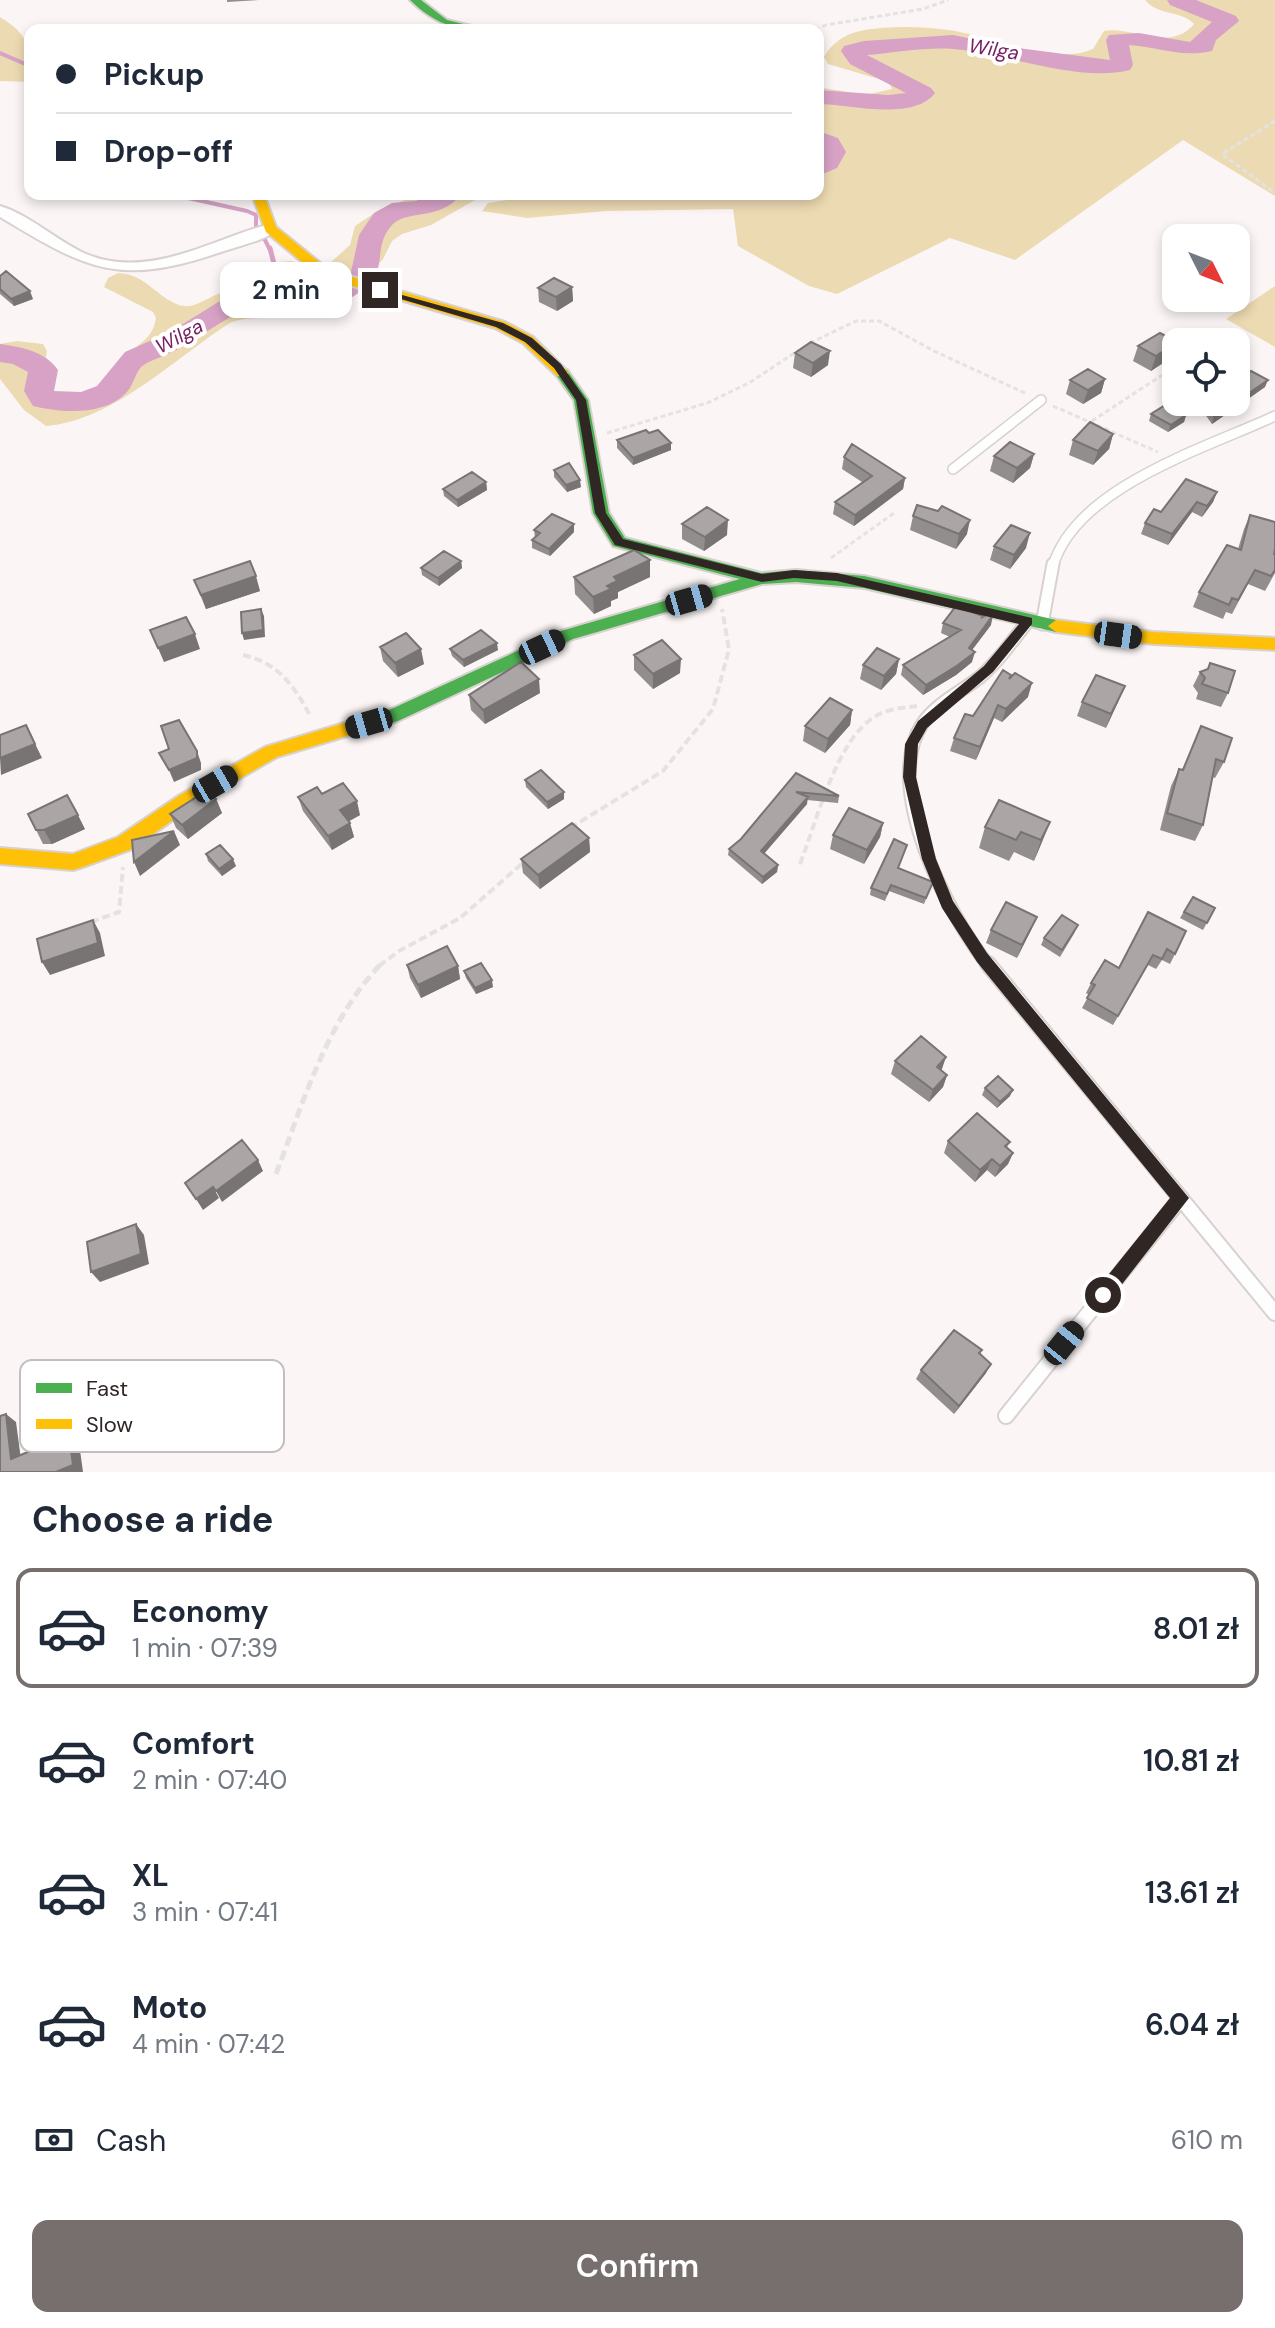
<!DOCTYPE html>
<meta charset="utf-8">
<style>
:root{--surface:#fff;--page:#f2f2f3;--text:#1f2937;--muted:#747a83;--line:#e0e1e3;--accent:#776f6e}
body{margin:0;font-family:"DM Sans",sans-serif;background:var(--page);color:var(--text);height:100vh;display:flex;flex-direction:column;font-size:30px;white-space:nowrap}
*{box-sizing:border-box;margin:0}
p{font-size:26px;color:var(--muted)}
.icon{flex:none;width:44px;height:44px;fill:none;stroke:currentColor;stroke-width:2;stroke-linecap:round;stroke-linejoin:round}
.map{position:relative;height:1472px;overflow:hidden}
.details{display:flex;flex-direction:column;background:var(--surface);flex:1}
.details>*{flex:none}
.hud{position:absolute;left:24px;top:24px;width:800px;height:176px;border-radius:16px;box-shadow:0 4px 12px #0003;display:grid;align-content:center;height:176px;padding:0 32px;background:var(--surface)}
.needle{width:52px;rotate:132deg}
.tools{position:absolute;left:1162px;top:224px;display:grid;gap:16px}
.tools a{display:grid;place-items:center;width:88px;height:88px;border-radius:16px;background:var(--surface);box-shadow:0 4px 12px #0003;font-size:40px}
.end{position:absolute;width:36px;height:36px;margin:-18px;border:10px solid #302725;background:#fff;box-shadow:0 0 0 4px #fff}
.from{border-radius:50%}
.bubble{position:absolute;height:56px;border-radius:16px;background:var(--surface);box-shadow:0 4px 12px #0003;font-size:26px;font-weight:600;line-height:56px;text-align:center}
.car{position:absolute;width:24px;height:48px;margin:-24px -12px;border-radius:10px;box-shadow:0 0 6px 2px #0007;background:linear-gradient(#222 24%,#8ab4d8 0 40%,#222 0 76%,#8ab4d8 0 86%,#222 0)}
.hud b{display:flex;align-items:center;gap:28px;height:76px;font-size:30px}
.hud b+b{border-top:2px solid var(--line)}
.hud i{width:20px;height:20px;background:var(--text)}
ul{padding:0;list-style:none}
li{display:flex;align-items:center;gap:24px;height:120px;margin:0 16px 12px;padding:0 16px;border:4px solid transparent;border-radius:16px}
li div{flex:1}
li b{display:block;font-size:30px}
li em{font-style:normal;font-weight:600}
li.selected{border-color:var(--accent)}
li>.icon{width:72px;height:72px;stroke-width:1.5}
h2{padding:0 32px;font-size:36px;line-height:96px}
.pay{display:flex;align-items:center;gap:20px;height:88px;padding:0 32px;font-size:30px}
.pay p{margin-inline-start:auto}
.primary-button{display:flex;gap:16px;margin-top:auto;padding:16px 32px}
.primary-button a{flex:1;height:92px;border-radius:16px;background:var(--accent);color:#fff;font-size:32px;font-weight:600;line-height:92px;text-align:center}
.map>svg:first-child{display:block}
.green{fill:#ecdab2}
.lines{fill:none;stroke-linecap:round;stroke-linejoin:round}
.stream-far1{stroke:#d7a2c6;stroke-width:4}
.stream{stroke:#d7a2c6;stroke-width:5}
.river{fill:#d7a2c6;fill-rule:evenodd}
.lane-far2-casing{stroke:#d7d1cf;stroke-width:12}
.lane-far1-casing{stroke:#d7d1cf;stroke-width:15}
.lane-casing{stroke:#d7d1cf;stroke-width:18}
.street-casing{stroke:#d7d1cf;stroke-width:4}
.fast-casing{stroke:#d7d1cf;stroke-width:4}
.slow-casing{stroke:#d7d1cf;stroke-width:4}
.path-far2{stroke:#e4e2e2;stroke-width:3;stroke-dasharray:5 3;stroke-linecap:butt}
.path-far1{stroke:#e4e2e2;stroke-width:4;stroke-dasharray:8 4;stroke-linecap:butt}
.path{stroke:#e4e2e2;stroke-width:5;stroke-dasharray:10 5;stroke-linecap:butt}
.lane-far2{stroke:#fefefe;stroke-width:9}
.lane-far1{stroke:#fefefe;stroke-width:11}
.lane{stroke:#fefefe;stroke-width:14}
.street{fill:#fefefe;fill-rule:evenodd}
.fast{fill:#4caf50;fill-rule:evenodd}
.slow{fill:#ffc107;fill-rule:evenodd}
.wall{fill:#938e8e}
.shaded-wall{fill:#787474}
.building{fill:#aba5a5;stroke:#787474;stroke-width:2}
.route{fill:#302725}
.labels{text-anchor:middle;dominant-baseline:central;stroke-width:8;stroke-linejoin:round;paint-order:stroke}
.far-water-label{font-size:20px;font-style:italic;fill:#761e62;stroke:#fff}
.key{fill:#fff;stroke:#c1bebe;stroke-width:2}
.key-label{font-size:22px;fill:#302725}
</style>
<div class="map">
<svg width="1275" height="1472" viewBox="0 0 1275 1472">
<rect width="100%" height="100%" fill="#fbf6f5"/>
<path class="green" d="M1145,0H1275V196L1183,140L1015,260L950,238L837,294L809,286L738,246L733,209L606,211L527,218L482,211L488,203L545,194H818V87L865,95L892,89L889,82L828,64L824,57C837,35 856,30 881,28C905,26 930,27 955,31C994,38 1055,66 1093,49L1104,31C1133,26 1170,53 1194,24C1181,10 1158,16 1145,0Z
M0,17C31,36 30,48 30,82L0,81Z
M421,194H477V199L431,225L402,234L392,241L383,259L368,276L329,297L327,292L333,282L330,263L350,245L355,226L379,210Z
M292,261L300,265L302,278L314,290C304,329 256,311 230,323C176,357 113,421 46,426L24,410L0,379V344L17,341L43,344L47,351L40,389L44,396C68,398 106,389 122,370C127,365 127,358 131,353C141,341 153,338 156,318L153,312L104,287L108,278L118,273C146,274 156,297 179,305C195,310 207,297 221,293C236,288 251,287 265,282L270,268L279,262Z
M1275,286V347L1226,319Z"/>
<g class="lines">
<path class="stream-far1" d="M0,53L30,66
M170,194L247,211L256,215V229
M264,238L270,250"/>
<path class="stream" d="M264,297L275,268L270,248"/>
<path class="river" d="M1167,0H1196L1236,16L1239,21L1216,40L1212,51C1181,58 1159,47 1129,45L1133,65L1130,70C1077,83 1007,53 953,49C925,47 894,53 867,55L931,88L935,93C913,122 849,104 818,104V90L888,95L906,93L850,64L841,51L844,46L864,41L953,35L1010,47L1110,60L1106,40L1109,35L1139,33L1190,42L1212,22L1170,5Z
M818,131L838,138L846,152L837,168L818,176V158L822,152L818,147Z
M430,194H461C442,221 407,209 392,225C369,251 394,272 354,296C312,322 277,293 242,311C214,324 192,345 163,356C156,359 147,362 141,367C135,374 133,386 126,393C104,416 61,413 33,406L24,391L28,372L13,364L0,362V344C21,347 45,351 58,370L54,391L81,392L97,386L125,352L170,332L228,296L256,289L313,293L334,284L351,272L359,235L374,213L392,203L416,201Z"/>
<g class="lane-far2-casing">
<path id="lane-far2" d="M953,469L1041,400
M1053,566C1076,487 1206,448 1275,416"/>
</g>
<g class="lane-far1-casing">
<path id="lane-far1" d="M1042,624L1053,564
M989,966C949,917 880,785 923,723C937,703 961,692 980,677C999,661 1013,640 1028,621"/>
</g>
<g class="lane-casing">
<path id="lane" d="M988,964L1275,1313
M1006,1416L1181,1198"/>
</g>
<g class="street-casing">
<path id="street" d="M0,206C30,215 57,241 86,254C149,280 210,240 270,224L278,229C265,241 238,246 221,252C119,287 88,270 0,217Z"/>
</g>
<g class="fast-casing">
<path id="fast" d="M410,0H421L447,20L488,30C454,30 435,24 410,0Z
M562,369L567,370L588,400L609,513L625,538L761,573L796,570L864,576L1056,620L1064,626L1056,632L864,588L796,582L762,584L573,639L398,721L374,728L368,726L365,721L368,716L387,711L561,631L740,579L613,546L593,513L574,400L555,373Z"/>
</g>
<g class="slow-casing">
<path id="slow" d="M258,194H270L266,200L276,227L329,270L505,322L533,337L569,373L567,376H557L523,343L495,328L319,276L266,232L254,200Z
M1056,620L1153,632L1275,638V650L1153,644L1056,632L1048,626Z
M374,714L383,721L380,726L277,757L194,805L132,849L80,868L73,870L0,864V848L73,854L118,837L180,795L265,747Z"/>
</g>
<path class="path-far2" d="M815,30L826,25L923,9L948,0
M1275,121L1222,154L1275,193
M810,343L856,321H879L934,351L1027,394
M1053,406L1158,452
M1092,421L1176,366
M607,433L707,403L749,383L799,350
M831,558L894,513"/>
<path class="path-far1" d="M243,655C279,663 294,686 311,717
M570,828L663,771L713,709L729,649L722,609
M800,864C816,823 835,746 870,720C883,709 901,708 917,706
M91,922L119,912L123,867
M379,966L399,951L460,918L525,861"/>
<path class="path" d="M276,1174C303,1103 327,1020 381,964"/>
<use href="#lane-far2" class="lane-far2"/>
<use href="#lane-far1" class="lane-far1"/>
<use href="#lane" class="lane"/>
<use href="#street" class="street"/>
<use href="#fast" class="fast"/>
<use href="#slow" class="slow"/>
</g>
<path class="wall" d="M227,0H260L227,2Z
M0,276L33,299L14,306L0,294Z
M572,287L573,301L557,311L539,302L538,288Z
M1138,346L1172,357L1151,371L1133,361Z
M795,353L828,365L811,377L793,368Z
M1105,379L1101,393L1083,404L1066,394L1070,380Z
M1265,387L1212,424L1204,413L1207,406Z
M1151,414L1186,415L1184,422L1168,432L1149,421Z
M1113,434L1109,449L1093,465L1069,455L1073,440Z
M617,440L671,443V450L633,465L617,448Z
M1034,454L1030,468L1013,483L990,471L994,456Z
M844,457L905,478L903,489L854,526L833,514L835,502L862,482L842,469Z
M554,470L581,487L567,492L554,477Z
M486,482L487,490L458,507L444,496L443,489Z
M1217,492L1213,502L1202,517L1192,512L1168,545L1141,534L1145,523L1161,512Z
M1250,515L1274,554L1275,573L1265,591L1248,584L1232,614L1226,612L1223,619L1193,607L1199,592L1238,549L1244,529Z
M913,516L967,534L956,549L910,530Z
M574,524V532L550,556L532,548V540L535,538L534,530Z
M682,524L727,535L704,551L682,539Z
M994,546L1026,548L1010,569L990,560Z
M650,560V577L618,592V598L611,601V606L594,614L575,594L574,577Z
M461,561L462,568L439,586L422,575L421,568Z
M194,580L260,591L206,609Z
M983,617L991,625L972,650V662L956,675L923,695L901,675L903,665L950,637L941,633L943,623Z
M380,647L424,664L398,677L383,661Z
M450,649L498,650L464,667L452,656Z
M634,655L680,673L653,689L634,670Z
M899,659L896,674L881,690L860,679L863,665Z
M1210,663L1228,693L1221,707L1196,699L1198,693L1193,686L1200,672L1207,669Z
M1010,678L1028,697L1002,722L994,718L976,760L950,751L954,738Z
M1125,686L1106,728L1077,716L1082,702Z
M540,693L485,724L471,710L469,695Z
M852,710L850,725L825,753L803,741L805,726Z
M1201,726L1224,762L1215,778L1212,777L1203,825L1195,841L1160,830L1171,786L1179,769L1182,770Z
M796,773L839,796L838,803L807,800V804L764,854L778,865L777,872L762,884L728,855L729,849L741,839Z
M525,780L564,799L548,809L526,787Z
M298,797L360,815L349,821L354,837L332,850L303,811Z
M216,799L222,813L188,839L176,828L170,814Z
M28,814L85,829L52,844H43Z
M1050,822L1034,861L1014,852L1009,861L979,848L985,827Z
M883,823L880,837L864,864L830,849L833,835Z
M589,838L590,852L540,889L523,873L521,859Z
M907,845L898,869L933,882L924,904L889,891L885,901L870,895L871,888Z
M206,854L236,866L222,876L208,861Z
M1193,897L1215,908L1203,930L1180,918Z
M1148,912L1175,954L1170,964L1162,960L1156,969L1148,965L1113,1025L1082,1008L1089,995L1086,993L1091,983L1119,968Z
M991,930H1031L1017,958L986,943Z
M1075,932L1060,957L1041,945L1044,938Z
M407,965L458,966L460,979L421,998L410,978Z
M464,971L493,987L476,994L466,978Z
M895,1061L941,1070L947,1075L943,1087L929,1102L891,1074Z
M985,1088L1010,1096L997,1108L982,1095Z
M948,1141L1010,1142L1007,1147L1013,1153L1008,1164L995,1177L987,1170L975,1182L944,1153Z
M982,1350L980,1354L986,1373L954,1414L916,1379L921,1370Z"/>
<path class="shaded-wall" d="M572,287L573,301L557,311L556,297Z
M30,291L33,299L14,306L11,299Z
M1176,343L1172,357L1151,371L1156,356Z
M830,351L828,365L811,377L813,363Z
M1105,379L1101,393L1083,404L1088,390Z
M1268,380L1265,387L1212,424L1214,416Z
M1186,415L1184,422L1168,432L1171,425Z
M1113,434L1109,449L1093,465L1098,451Z
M671,443V450L633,465V458Z
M1034,454L1030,468L1013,483L1017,468Z
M905,478L903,489L854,526L855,515Z
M580,480L581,487L567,492L566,485Z
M486,482L487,490L458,507L457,500Z
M1217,492L1213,502L1202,517L1207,506Z
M1197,502L1192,512L1168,545L1172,534Z
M728,520L727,535L704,551L705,537Z
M970,520L967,534L956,549L959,534Z
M574,524V532L550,556L549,549Z
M1030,533L1026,548L1010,569L1014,555Z
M650,560V577L618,592V598L611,601V606L594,614L593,597L607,586L614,577Z
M461,561L462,568L439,586L438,578Z
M256,576L260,591L206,609L201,595Z
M261,609L264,616L265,637L244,640L242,633Z
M993,615L991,625L966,658L969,648Z
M195,634L200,649L164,662L158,648Z
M497,643L498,650L464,667L463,660Z
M421,649L424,664L398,677L395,663Z
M975,652L972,662L956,675L923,695L926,685Z
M681,659L680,673L653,689V674Z
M899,659L896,674L881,690L884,676Z
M539,679L540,693L485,724L483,710Z
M1032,683L1028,697L1002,722L1006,709Z
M1125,686L1119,700L1106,728L1111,714Z
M998,705L994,718L976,760L980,747Z
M852,710L850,725L825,753L828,739Z
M26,725L42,758L1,775L0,758Z
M197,751L201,763V770L174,782L169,770Z
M564,792V799L548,809L547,802Z
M808,797L807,804L760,858L761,851Z
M216,799L222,813L188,839L182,825Z
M357,801L360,815L344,824L340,810Z
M78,815L85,829L52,844L44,830Z
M1050,822L1042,842L1034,861L1041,840Z
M350,823L354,837L332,850L328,836Z
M883,823L880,837L864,864L867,850Z
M174,831L180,845L140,876L134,862Z
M589,838L590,852L540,889L538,875Z
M233,859L236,866L222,876L219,869Z
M778,865L777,872L762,884L763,877Z
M1037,917L1031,930L1017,958L1022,945Z
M93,920L100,933L105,956L50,975L42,962Z
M458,966L460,979L421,998L418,985Z
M492,980L493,987L476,994L475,988Z
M946,1057L942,1069L933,1079L937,1067Z
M947,1075L943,1087L929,1102L933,1090Z
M1013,1090L1010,1096L997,1108L1000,1102Z
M1013,1153L1008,1164L995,1177L1000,1166Z
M992,1159L987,1170L975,1182L980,1170Z
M258,1160L263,1171L222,1202L216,1191Z
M213,1187L219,1198L203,1210L196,1199Z
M136,1224L144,1235L149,1264L100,1282L91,1272Z
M991,1364L986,1373L954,1414L959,1406Z
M150,1387L158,1396L166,1425L116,1451L107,1442Z
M6,1414L16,1422L22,1467L11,1459Z
M69,1435L79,1443L83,1472H56Z"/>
<path class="building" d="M6,271L30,291L11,299L0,289V276Z
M554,278L572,287L556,297L538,288Z
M1160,333L1177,342L1156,356L1138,346Z
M811,342L830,351L813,363L795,353Z
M1088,369L1105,379L1088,390L1070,380Z
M1251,371L1268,380L1236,402V383Z
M1211,402H1236L1214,416L1207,406Z
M1167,404L1186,415L1171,425L1151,414Z
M1090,422L1113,434L1098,451L1073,440Z
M646,430L649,433L658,430L671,443L633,458L617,440Z
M1010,442L1034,454L1017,468L994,456Z
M852,444L905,478L855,515L835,502L872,476L844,457Z
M569,463L580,480L566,485L554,470Z
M472,472L486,482L457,500L443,489Z
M1186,479L1217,492L1207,506L1197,502L1172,534L1145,523L1154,509L1161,512Z
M917,505L938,511L942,506L970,520L959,534L913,516Z
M707,507L728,520L705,537L682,524Z
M552,514L574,524L549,549L532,540L540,533L534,530Z
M1250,515L1275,522V549L1274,554L1275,555V570L1271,576L1255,570L1238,600L1232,598L1229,605L1199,592L1227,545L1241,550Z
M1011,525L1030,533L1014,555L994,546Z
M634,550L650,560L614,577L617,581L607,586L611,589L593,597L574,577Z
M444,551L461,561L438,578L421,568Z
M250,561L256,576L201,595L194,580Z
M956,606L983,616L981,618L988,614L993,615L969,648L975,652L958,665L926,685L903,665L961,630L943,623Z
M261,609L263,630L242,633L241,612Z
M186,617L195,634L158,648L150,630Z
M481,630L497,643L463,660L450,649Z
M406,633L421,649L395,663L380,647Z
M662,640L681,659L653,674L634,655Z
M877,648L899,659L884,676L863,665Z
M521,662L539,679L483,710L469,695Z
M1210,663L1235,671L1228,693L1202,684L1205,678L1200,672L1208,669Z
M1003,670L1011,675L1009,679L1015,673L1032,683L1006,709L998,705L980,747L954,738L965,714L973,716Z
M1096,675L1125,686L1111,714L1082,702Z
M830,698L852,710L828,739L805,726Z
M179,720L197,751V758L169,770L159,753L169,749L161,726Z
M26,725L35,744L0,758V735Z
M1201,726L1232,738L1224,762L1216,759L1203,825L1167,813L1179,769L1183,770Z
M541,770L564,792L547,802L525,780Z
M796,773L839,796L796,792L808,797L761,851L778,865L763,877L729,849L741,839Z
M343,783L357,801L340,810L350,823L328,836L298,797L317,787L322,794Z
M206,791L216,799L182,825L170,814Z
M67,795L78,815L44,830H36L28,814Z
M999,800L1050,822L1041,840L1021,832L1016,840L985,827Z
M849,808L883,823L867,850L833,835Z
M572,823L589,838L538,875L521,859Z
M174,831L134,862L132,840Z
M894,839L907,845L898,868L933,882L926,898L891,885L887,894L871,888Z
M220,845L233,859L219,869L206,854Z
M1193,897L1215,908L1207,923L1184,912Z
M1006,902L1037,917L1022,945L991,930Z
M1148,912L1186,931L1175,954L1167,949L1162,959L1153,955L1118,1016L1087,998L1095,985L1091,983L1105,960L1119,968Z
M1062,915L1078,925L1062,950L1044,938Z
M93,920L98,943L42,962L37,939Z
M447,946L458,966L418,985L407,965Z
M481,963L492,980L475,988L464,971Z
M921,1036L946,1057L937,1067L947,1075L933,1090L895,1061Z
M998,1076L1013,1090L1000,1102L985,1088Z
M977,1113L1010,1142L1005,1146L1013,1153L1000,1166L992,1159L980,1170L948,1141Z
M242,1140L258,1160L216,1191L213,1187L196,1199L185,1183Z
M136,1224L141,1254L91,1272L87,1242Z
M954,1330L982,1350L979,1353L991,1364L959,1406L921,1370Z
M6,1414L11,1459L69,1435L73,1465L56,1472H0V1416Z"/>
<path class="route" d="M377,288L503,323L532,338L561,364L586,400L606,513L623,539L762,574L794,570L837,573L1032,618V624L993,672L927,728L918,744L916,777L936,859L953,901L987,953L1189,1198L1109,1301L1103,1303L1097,1301L1094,1295L1097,1289L1170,1198L977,962L942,908L922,859L903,777L905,744L918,721L984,666L1019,624L837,581L794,578L762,582L615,545L595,513L576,400L554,368L525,342L496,327L377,292Z"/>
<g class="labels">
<g class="far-water-label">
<text transform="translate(994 49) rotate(9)">Wilga</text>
<text transform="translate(179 336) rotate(-28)">Wilga</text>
</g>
</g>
<rect x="20" y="1360" width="264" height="92" rx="12" class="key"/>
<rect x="36" y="1383" width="36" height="10" fill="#4caf50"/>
<rect x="36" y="1419" width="36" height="10" fill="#ffc107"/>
<g class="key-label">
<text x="86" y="1396">Fast</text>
<text x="86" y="1432">Slow</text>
</g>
</svg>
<div class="tools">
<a><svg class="needle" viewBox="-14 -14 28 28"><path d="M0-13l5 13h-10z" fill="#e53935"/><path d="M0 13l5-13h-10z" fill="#747a83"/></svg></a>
<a><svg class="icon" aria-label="locate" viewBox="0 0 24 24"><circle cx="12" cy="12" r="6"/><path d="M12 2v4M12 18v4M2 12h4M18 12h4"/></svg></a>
</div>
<i class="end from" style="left:1103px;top:1295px"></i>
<i class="end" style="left:380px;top:290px"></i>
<div class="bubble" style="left:220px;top:262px;width:132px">2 min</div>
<i class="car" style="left:689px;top:600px;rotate:74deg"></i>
<i class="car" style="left:1118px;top:635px;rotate:98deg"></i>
<i class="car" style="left:542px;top:647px;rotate:65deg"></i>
<i class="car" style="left:369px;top:723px;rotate:254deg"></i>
<i class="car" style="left:215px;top:784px;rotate:60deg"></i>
<i class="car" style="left:1064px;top:1343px;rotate:39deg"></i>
<div class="hud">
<b><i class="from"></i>Pickup</b>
<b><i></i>Drop-off</b>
</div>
</div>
<section class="details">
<h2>Choose a ride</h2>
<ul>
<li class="selected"><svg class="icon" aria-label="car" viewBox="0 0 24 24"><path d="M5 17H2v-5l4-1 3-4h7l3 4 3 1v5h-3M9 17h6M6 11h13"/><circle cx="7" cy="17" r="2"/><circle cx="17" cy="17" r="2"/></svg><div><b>Economy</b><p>1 min · 07:39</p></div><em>8.01 zł</em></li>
<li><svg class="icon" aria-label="car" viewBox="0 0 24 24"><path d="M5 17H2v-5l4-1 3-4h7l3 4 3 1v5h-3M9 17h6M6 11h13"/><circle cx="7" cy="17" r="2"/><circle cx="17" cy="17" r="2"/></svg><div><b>Comfort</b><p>2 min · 07:40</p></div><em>10.81 zł</em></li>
<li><svg class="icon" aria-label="car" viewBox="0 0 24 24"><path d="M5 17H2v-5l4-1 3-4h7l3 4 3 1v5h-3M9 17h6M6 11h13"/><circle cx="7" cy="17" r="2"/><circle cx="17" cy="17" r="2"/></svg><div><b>XL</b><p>3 min · 07:41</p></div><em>13.61 zł</em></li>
<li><svg class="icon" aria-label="car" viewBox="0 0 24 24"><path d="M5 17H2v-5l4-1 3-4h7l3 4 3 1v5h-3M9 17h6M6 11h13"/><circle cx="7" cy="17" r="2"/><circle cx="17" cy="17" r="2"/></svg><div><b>Moto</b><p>4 min · 07:42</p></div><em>6.04 zł</em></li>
</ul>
<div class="pay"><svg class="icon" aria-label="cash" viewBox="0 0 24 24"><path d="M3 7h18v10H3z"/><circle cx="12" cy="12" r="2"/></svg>Cash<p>610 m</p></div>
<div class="primary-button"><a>Confirm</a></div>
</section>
